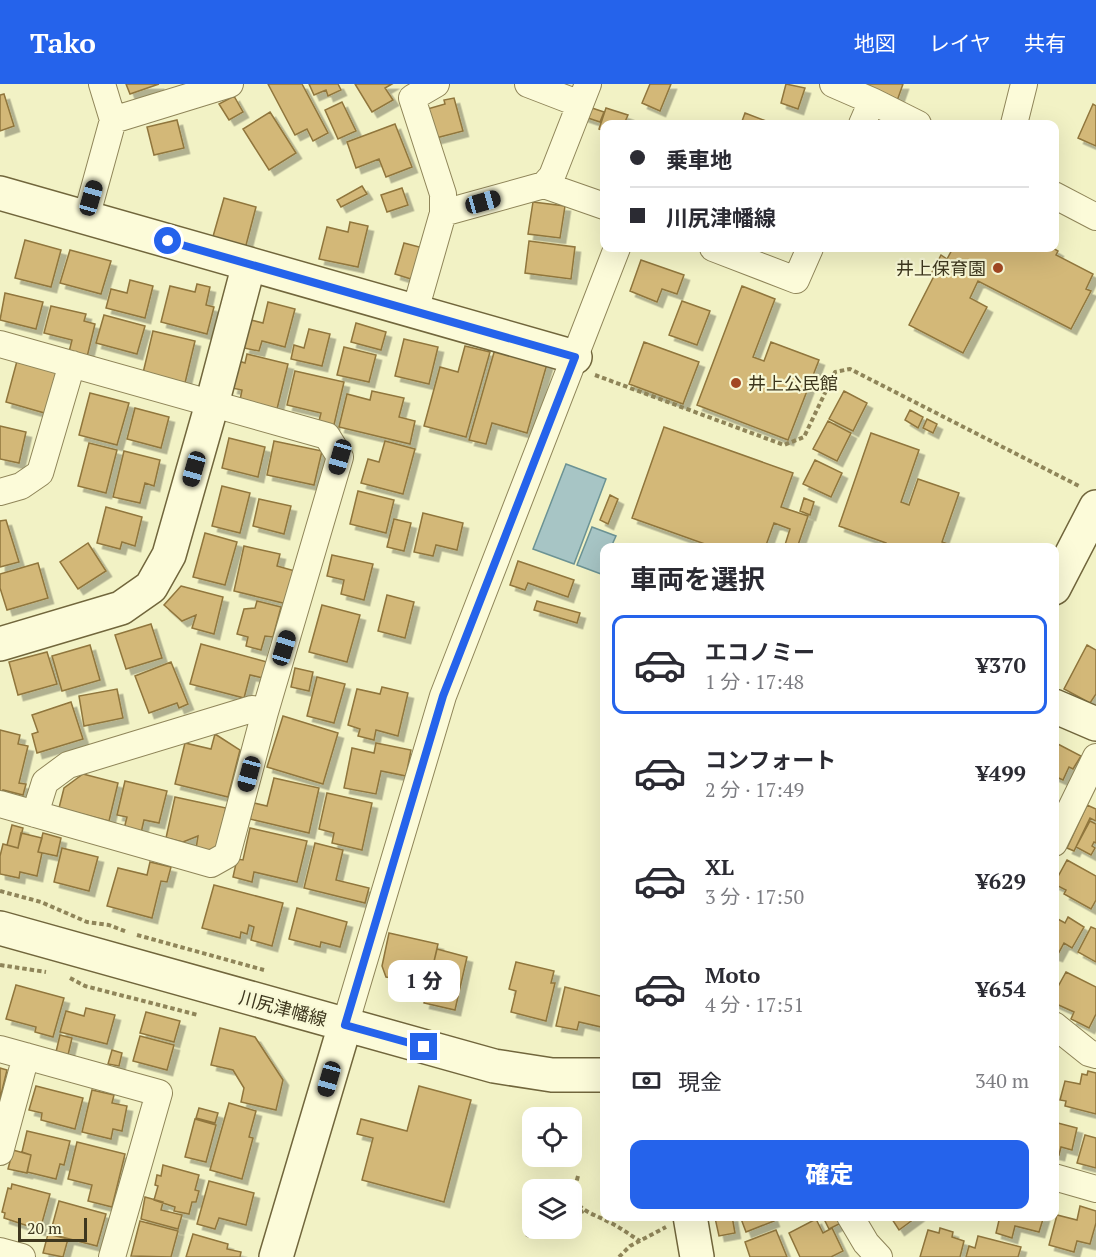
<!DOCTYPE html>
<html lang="ja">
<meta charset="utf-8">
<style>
:root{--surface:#fff;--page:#f7f7f7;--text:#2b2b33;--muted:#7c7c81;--line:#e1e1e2;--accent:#2563eb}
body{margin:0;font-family:"PT Serif","Noto Sans JP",serif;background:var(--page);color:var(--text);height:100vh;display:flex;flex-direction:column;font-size:22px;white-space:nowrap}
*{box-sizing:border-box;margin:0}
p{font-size:20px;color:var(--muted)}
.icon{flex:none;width:33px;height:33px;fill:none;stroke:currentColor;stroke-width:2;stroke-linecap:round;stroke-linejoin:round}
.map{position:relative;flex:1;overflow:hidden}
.details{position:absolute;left:600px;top:459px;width:459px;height:678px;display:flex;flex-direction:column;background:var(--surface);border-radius:12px;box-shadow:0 6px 24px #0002}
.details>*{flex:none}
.guide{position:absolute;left:600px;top:36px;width:459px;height:132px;border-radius:12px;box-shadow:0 6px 24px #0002;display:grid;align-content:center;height:132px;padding:0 30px;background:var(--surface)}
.fabs{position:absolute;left:522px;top:1023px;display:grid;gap:12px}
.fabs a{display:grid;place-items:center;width:60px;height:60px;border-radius:12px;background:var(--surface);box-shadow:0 6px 24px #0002;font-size:30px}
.scale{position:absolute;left:18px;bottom:15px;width:69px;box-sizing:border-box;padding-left:6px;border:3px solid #3e371e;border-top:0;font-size:16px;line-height:21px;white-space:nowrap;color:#3e371e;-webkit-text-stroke:4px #f8f8d5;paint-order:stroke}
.end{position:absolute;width:27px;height:27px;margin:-14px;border:8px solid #2563eb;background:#fff;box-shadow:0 0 0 3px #fff}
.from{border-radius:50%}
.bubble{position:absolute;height:42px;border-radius:12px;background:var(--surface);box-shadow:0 6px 24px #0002;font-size:20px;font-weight:800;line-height:42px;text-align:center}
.car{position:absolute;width:18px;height:36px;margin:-18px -9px;border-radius:8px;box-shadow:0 0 4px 2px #0007;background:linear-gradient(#222 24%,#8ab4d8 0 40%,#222 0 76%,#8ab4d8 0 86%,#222 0)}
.guide b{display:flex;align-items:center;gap:21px;height:57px;font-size:22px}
.guide b+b{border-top:2px solid var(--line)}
.guide i{width:15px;height:15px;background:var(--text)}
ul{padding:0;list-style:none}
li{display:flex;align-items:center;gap:18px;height:99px;margin:0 12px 9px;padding:0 18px;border:3px solid transparent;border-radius:12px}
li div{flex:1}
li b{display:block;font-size:22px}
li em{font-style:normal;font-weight:800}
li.selected{border-color:var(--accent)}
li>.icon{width:54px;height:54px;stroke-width:1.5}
h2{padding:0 30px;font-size:27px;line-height:72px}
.pay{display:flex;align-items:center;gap:15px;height:66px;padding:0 30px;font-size:22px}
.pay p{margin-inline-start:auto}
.primary-button{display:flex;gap:12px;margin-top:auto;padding:12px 30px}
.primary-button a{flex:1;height:69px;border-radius:12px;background:var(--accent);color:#fff;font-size:24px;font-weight:800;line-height:69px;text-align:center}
header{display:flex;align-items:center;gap:36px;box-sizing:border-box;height:84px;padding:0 30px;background:var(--accent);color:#fff}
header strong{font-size:28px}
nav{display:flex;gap:33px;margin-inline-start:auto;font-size:21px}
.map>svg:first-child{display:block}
.water{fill:#a7c5c5;stroke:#6c9394;stroke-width:1.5}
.building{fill:#d3b878;stroke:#90763c;stroke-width:1.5;filter:url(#shadow)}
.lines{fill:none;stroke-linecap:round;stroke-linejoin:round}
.street-casing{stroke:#8f8559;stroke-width:28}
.secondary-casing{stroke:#71663c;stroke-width:36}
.path{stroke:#8f8559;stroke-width:4;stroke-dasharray:4.5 3;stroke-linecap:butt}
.street{stroke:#fcfbd9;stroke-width:26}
.secondary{stroke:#fcfbd9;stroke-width:33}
.route{stroke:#2563eb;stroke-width:8}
.poi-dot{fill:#a34823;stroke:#f8f8d5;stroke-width:2}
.labels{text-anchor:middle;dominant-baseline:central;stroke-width:4.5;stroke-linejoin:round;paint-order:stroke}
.poi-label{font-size:18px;fill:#3e371e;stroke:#f8f8d5;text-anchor:end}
.street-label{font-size:18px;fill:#3e371e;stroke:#f8f8d5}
</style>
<header>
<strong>Tako</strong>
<nav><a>地図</a><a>レイヤ</a><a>共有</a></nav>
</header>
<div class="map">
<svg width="1096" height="1173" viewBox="0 0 1096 1173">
<defs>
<filter id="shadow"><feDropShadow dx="5.5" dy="5.5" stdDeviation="0" flood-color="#0004"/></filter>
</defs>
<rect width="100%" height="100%" fill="#f2f2c5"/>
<path class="water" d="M566,380L606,395L574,480L533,465Z
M592,443L616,452L611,463L604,464V481L601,490L577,481Z"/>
<path class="building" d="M126,0H159L130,10Z
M268,0H302L328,49L313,57L307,45L295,51Z
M309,0H338L341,6L328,12L326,6L314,11Z
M355,0H392L385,4L393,16L372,28Z
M650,0H671L660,27L642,19Z
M786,0L805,4L798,25L781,19Z
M864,0H903L897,17Z
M4,10L14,42L0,47V11Z
M234,12L243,28L229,36L219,20Z
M454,14L463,47L432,55L424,26L445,20L444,16Z
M342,18L356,47L338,55L325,26Z
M1093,20L1096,22V62L1078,54Z
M586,22L604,28L600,38L582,32Z
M606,24L628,31L624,40H604V47L599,45Z
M270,28L296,69L269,86L243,45Z
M745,29L774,40H741Z
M177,36L184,64L154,71L147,43Z
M395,40L412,83L386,93L379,75L356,84L347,58Z
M362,102L367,110L341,123L337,116Z
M402,104L408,121L387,128L381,111Z
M224,114L256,123L245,165L212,156Z
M533,118L565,122L560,154L528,150Z
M350,138L368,142L358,183L319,175L327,143L348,148Z
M25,156L61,166L51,203L15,194Z
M529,157L575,163L571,195L525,189Z
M404,159L423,164L414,196L395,190Z
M953,164H1053L1058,167L1056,171L1093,190L1086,205L1091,207L1071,245L978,197L970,214L987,223L963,269L909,241L934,192L931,190L941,171L947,175Z
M70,166L111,177L101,210L60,199Z
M641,176L684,191L677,210L662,205L657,218L630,207Z
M130,196L153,202L145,234L106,224L111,205L127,209Z
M197,200L210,203L206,221L214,223L207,250L161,238L170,202L195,208Z
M742,202L775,215L753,273L764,277L771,258L819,276L788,356L697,321Z
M5,209L43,218L36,245L0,236Z
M682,217L710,227L697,261L669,251Z
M268,218L295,225L285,263L262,257L259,267L244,264L251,236L263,239Z
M51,222L86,230L84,237L95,240L87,273L69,268L72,256L44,249Z
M104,231L145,242L137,270L96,259Z
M356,239L386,248L381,266L351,258Z
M309,245L330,250L322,282L291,275L294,261L304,264Z
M153,247L195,257L185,299L143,289Z
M404,255L438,263L429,300L395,292Z
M644,258L699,278L683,320L629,300Z
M465,262L490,268L466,353L424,342L440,283L458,288Z
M344,263L376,271L369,298L337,291Z
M495,265L547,280L527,349L492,339L486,360L469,356Z
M247,270L288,280L277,325L240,316L242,306L232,304L239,277L245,279Z
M17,277L60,289L48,330L6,318Z
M295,287L344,298L333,345L318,341L321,329L287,321Z
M372,307L404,314L399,333L415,337L410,360L339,343L347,310L370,316Z
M844,307L867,319L853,347L829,335Z
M90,309L129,319L117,361L79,351Z
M135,324L169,333L161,364L127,355Z
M910,326L923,333L918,344L905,336Z
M927,335L937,340L933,349L923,344Z
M828,337L851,349L837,377L813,365Z
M0,342L26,348L19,379L0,375Z
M664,343L793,389L781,423L808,432L797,464H784L790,445L774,439L765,464H716L632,434Z
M871,349L919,366L901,418L909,421L918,395L959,409L942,458L951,461L950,464H884L886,459L839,442Z
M229,354L265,363L258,393L222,384Z
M274,357L322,367L314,401L267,391Z
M385,357L415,365L403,410L361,399L368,375L379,378Z
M89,359L117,366L106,409L78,402Z
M124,367L160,376L154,402L145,399L140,419L113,413Z
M815,376L842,389L831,413L803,400Z
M222,402L250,409L240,449L212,442Z
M358,407L394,416L386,449L350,440Z
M610,411L618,415L608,440L600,436Z
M804,414L814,418L810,431L800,427Z
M259,415L291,422L284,450L253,442Z
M106,423L142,433L135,462L122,458L120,465L97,459Z
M423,429L463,439L457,466L436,461L433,472L414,468Z
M394,435L411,439L404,467L387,463Z
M6,436L19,478L0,483V437Z
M205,449L237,458L225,501L193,493Z
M88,459L106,487L78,505L60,478Z
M244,462L280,470L277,482L295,487L287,520L234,507Z
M332,471L373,480L364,516L341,510L344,496L327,492Z
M518,477L574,496L568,513L528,499L525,506L510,501Z
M38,479L48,514L7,526L0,504V490Z
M181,502L223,513L214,550L192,544L196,531L182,537L164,521Z
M387,511L414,518L405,554L378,547Z
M257,517L281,523L273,553L265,552L261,566L246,562L248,553L237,550L244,525L255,524Z
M537,517L580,529L577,539L534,526Z
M322,521L360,531L347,578L309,568Z
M151,540L162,574L126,585L115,551Z
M201,560L267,578L263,594L250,591L244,614L190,600Z
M90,561L100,596L62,607L52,572Z
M1087,561L1096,566V610L1090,619L1064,605Z
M47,568L57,600L18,611L9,578Z
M171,578L188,620L179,624L177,619L149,629L135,592Z
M295,584L313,588L309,607L291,603Z
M317,593L345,600L334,639L307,632Z
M382,603L408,609L398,652L376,646L374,656L358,652L360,645L348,641L357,605L380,610Z
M117,605L123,634L84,642L79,612Z
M71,618L83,655L37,669L32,650L38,648L32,631Z
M283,632L338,649L323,700L267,683Z
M0,646L20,651L18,660L28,662L19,699L26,700L23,711L3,706L0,713Z
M215,650L240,666L228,713L175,700L185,659L211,665Z
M1054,658L1081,672L1073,685L1069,683L1063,696L1054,692Z
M376,659L411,666L406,692L381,687L376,710L344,704L352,664L374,669Z
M83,690L118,699L109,737L59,724L64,704Z
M274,694L319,704L309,749L250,735L254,719L267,722Z
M125,697L167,707L159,739L144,736L141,749L124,745L127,733L117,731Z
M327,709L372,719L362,766L332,759L334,749L319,745Z
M175,713L226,724L217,763L209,768L196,765L198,752L183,758L166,754Z
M1087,721L1096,725V737L1090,734L1074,767L1067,764Z
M1090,737L1096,740V759L1094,758L1092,762L1095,764L1091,771L1076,763Z
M12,741L23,744L18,764L7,761Z
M250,744L307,757L297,798L254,788L252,798L233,793L237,775L243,776Z
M21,749L42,754L38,768L42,769L37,792L20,788L19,794L0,790V772L3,760L18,764Z
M43,749L61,754L57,772L38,768Z
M315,759L343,766L336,796L369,804L365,819L304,804Z
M62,764L98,773L89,807L54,798Z
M1067,776L1096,792V816L1091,825L1064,810L1066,806L1054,800Z
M150,778L171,783L167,798L161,797L152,834L107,822L118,784L147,791Z
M214,801L283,819L272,862L251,856L254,843L249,841L247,850L241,848L240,854L202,844Z
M297,824L347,838L340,863L321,858L320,863L289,855Z
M1068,833L1084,843L1072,864L1064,859L1057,872L1054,871V836L1056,834L1065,839Z
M1091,843L1096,845V878L1078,868Z
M389,849L438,860L426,912L390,903L392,894L386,893L382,882Z
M437,865L467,873L455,926L424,919Z
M516,878L554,887L551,899H555L546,937L511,928L516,907L509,905Z
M1066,888L1096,903V930L1089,944L1071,935L1074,928L1054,919V910Z
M16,901L64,914L53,953L35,948L36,943L6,935Z
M565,903L604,913V927L601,943L579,938L577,946L556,942Z
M86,924L115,931L107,960L60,948L66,927L84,932Z
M146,928L180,937L174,958L140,949Z
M220,944L255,953L283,996L276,1026L241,1018L244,1004L233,986L211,981Z
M60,951L72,954L68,971L56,968Z
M140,952L174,961L167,986L133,977Z
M112,966L122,969L119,982L108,980Z
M0,984L7,986L0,1015Z
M1088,987L1096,989V1030L1065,1022L1066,1017L1060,1016L1065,997L1080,1000L1082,990L1087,991Z
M36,1002L83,1014L75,1045L41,1036L42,1029L29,1026Z
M419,1002L471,1016L444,1118L362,1096L373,1054L357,1050L361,1035L407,1047Z
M92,1006L114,1011L112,1019L127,1022L122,1047L113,1045L111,1055L82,1048Z
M229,1019L256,1027L249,1053L253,1054L242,1095L210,1086Z
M199,1024L218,1029L215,1039L196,1034Z
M195,1035L216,1041L206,1078L185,1073Z
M1054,1038L1077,1044L1072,1066L1061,1063L1059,1071L1054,1070Z
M27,1047L70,1057L64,1081L60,1080L56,1095L27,1088L31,1071L22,1068Z
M1085,1051L1096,1054V1084L1077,1079Z
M77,1058L125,1070L112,1123L88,1117L92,1101L68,1095Z
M13,1066L31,1071L27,1089L8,1085Z
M163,1081L199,1091L195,1106L199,1107L196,1118H192L189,1130L174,1127L175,1123L154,1116L158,1102L155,1101L157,1091L161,1092Z
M209,1097L254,1109L246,1141L219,1134L215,1145L197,1140Z
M12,1100L50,1110L40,1146L4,1134L5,1129L2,1128L8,1104L11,1105Z
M145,1113L163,1118L161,1126L182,1131L178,1145L141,1135Z
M59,1117L106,1130L97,1162L50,1150Z
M1080,1122L1096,1127V1139L1090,1160L1077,1157L1074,1168L1049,1161L1057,1131L1077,1136Z
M732,1132L735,1149L719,1152L715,1134Z
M740,1132H772L774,1137L746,1148Z
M828,1132H842L845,1137L829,1145L824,1135Z
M890,1132H918L899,1146Z
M1000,1132H1044L1039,1148L1015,1142L1012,1154L996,1149Z
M816,1135L823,1149L832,1144L843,1167L831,1173H800L789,1149Z
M140,1137L178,1147L171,1173L131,1172Z
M940,1144L953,1148L952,1153L964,1157L960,1173H920L928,1146L939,1149Z
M776,1146L787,1173H750L745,1158Z
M48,1150L68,1155L63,1173L43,1169Z
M193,1150L228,1160L227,1165L241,1168L240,1173H186Z
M978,1152L1021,1163L1018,1173H966L969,1162L975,1164Z"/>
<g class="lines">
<g class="street-casing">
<path id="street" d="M528,0L580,20
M833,0L872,17L918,40
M113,36L230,0
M862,40L872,17
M1014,40L1024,0
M544,101L552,92L588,0
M1054,111L1096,133
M443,129L544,101L604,122
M86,134L113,36L102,0
M713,164L796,196L810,164
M415,227L443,129V110L412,14L436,0
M0,260L327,352L340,373L265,628L227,771L211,780L0,720
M0,408L21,402L40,389L72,280
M35,730L45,698L68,681L252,625L265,628
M1054,759L1096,673
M345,941L443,612L617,164
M1054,941L1089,969L1096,971
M0,965L159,1009L112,1173
M0,1068L26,972
M1054,1093L1096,1105
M850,1132L866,1159L879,1173
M0,1167L22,1173"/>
</g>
<g class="secondary-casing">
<path id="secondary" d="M0,109L575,273
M1054,504L1096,423
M0,560L121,524L151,503L169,471L212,320L249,180
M1054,622L1096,640
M0,844L494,982L552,991H604
M690,1132L697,1173
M276,1173L345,941"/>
</g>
<path class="path" d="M595,291L784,361L804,353L835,288L850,285L1079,402
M0,807L41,818L87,838L109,841L127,848
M137,851L264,886
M0,881L46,888
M70,894L85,902L198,931
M578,1092C568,1127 587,1126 611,1139C621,1144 630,1151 640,1157
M572,1131L584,1127
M527,1153L532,1144
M619,1173L630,1162L666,1143"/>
<use href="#street" class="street"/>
<use href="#secondary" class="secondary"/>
</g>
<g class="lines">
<path class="route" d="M168,157L575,273L443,612L345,941L424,963"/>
</g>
<g class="poi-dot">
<circle cx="998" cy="184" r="6"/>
<circle cx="736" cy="299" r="6"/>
</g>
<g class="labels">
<g class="poi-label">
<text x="986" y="184">井上保育園</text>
<text x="748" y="299" text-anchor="start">井上公民館</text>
</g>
<g class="street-label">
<text transform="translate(283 924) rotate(15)">川尻津幡線</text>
</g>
</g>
</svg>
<div class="fabs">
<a><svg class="icon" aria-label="locate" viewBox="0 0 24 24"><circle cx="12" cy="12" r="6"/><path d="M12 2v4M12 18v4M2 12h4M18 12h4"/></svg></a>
<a><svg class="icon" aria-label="layers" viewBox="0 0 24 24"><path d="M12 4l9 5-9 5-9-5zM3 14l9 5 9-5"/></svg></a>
</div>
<div class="scale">20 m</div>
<i class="end from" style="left:168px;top:157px"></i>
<i class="end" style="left:424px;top:963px"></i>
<div class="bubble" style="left:388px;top:876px;width:72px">1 分</div>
<i class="car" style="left:91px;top:114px;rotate:16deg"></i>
<i class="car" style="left:483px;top:118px;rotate:74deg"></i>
<i class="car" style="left:340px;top:373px;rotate:196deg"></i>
<i class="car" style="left:194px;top:385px;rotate:196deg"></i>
<i class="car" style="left:284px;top:564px;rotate:17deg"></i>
<i class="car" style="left:249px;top:690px;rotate:195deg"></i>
<i class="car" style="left:329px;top:995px;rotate:196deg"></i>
<div class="guide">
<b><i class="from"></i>乗車地</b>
<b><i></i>川尻津幡線</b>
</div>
<section class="details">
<h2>車両を選択</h2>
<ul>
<li class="selected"><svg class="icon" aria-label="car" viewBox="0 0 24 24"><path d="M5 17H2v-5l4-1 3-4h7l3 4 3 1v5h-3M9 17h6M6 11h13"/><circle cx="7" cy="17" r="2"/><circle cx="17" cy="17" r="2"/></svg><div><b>エコノミー</b><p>1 分 · 17:48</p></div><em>¥370</em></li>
<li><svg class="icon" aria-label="car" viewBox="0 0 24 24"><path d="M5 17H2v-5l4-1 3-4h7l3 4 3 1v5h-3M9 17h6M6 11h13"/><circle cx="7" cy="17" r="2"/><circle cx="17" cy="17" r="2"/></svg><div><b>コンフォート</b><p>2 分 · 17:49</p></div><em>¥499</em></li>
<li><svg class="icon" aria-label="car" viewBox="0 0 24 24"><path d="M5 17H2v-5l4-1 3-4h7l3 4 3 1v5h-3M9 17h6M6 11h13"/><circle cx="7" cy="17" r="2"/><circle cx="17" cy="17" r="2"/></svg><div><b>XL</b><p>3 分 · 17:50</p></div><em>¥629</em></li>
<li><svg class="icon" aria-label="car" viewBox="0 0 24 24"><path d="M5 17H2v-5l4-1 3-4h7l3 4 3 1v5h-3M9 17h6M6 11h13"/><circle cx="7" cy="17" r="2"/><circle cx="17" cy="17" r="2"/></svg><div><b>Moto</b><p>4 分 · 17:51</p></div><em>¥654</em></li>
</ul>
<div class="pay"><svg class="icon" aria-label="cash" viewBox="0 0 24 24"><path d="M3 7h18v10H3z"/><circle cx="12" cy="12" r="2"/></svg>現金<p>340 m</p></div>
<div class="primary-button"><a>確定</a></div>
</section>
</div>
